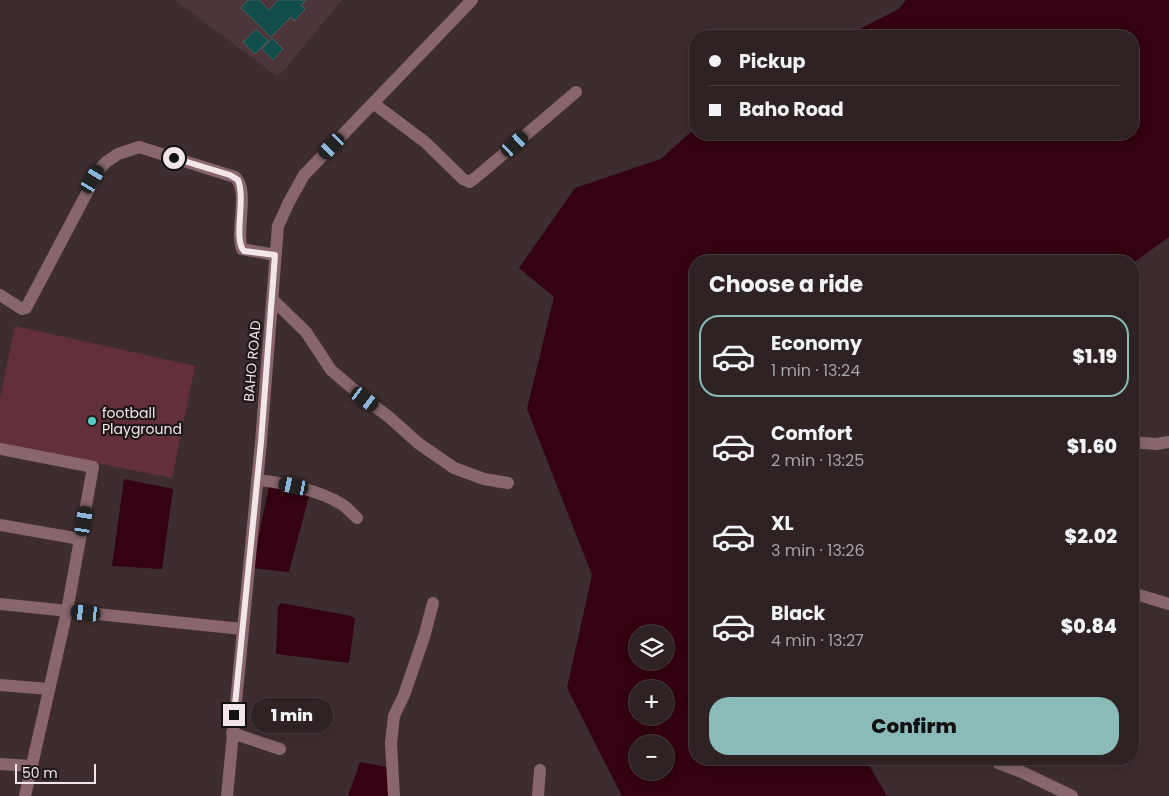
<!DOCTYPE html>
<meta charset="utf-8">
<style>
:root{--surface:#2e2223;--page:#3a2f30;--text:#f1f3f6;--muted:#a7a4a6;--line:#493f41;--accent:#8bbbb9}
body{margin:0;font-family:Poppins,sans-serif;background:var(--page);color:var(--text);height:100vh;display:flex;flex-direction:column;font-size:19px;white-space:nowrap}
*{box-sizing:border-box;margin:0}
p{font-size:16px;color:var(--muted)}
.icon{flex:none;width:28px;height:28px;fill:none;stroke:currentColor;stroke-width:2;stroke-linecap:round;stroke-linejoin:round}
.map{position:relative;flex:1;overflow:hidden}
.side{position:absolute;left:689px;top:255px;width:450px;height:510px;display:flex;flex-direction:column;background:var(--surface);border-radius:20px;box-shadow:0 2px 12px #0003,0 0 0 1px var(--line)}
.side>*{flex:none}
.top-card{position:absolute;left:689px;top:30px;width:450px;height:110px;border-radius:20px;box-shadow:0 2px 12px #0003,0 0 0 1px var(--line);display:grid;align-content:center;height:110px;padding:0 20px;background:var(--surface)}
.tools{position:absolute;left:629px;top:625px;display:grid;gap:10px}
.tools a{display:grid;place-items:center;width:45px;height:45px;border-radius:50%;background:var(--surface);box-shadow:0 2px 12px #0003,0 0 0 1px var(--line);font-size:25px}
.scale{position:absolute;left:15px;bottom:12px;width:81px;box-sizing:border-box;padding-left:5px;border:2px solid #f2e6e8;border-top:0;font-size:14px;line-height:18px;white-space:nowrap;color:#f2e6e8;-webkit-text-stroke:4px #1f1718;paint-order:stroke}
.end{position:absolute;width:22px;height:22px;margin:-11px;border:6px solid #f2e6e8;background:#111;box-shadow:0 0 0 2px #111}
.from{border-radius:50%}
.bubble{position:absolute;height:35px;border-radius:18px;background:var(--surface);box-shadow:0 2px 12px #0003,0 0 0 1px var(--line);font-size:16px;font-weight:800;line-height:35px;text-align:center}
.car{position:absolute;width:15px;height:30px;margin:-15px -8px;border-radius:6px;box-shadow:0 0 4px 1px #0007;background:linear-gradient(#222 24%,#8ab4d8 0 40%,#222 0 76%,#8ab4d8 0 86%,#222 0)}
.top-card b{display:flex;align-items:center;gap:18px;height:48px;font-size:19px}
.top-card b+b{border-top:1px solid var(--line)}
.top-card i{width:12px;height:12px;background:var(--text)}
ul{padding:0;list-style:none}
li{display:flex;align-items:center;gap:15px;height:82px;margin:0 10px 8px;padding:0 10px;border:2px solid transparent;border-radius:20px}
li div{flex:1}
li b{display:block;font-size:19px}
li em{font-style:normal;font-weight:800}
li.selected{border-color:var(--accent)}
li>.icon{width:45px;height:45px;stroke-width:1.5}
h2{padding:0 20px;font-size:22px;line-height:60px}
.primary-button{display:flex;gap:10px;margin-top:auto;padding:10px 20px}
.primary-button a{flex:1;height:58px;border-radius:20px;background:var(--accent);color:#111;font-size:20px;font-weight:800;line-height:58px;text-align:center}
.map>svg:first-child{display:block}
.built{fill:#4d363a}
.green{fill:#63303a}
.water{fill:#340211;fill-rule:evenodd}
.building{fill:#114e4b;stroke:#4a5f5e}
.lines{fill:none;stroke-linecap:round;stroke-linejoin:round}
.minor{stroke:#88666b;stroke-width:12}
.route{stroke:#f2e6e8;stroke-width:6}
.poi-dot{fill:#54cdc8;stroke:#1f1718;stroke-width:2}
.labels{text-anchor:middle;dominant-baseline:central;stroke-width:4.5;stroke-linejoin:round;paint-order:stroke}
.street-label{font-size:14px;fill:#f2e6e8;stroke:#1f1718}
.poi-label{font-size:14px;fill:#f2e6e8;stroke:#1f1718;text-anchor:start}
</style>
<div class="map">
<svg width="1169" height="796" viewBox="0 0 1169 796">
<rect width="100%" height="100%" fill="#3e2d2f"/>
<path class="built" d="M175,0H342L278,77Z"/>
<path class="green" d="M15,326L195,366L172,478L0,444V398Z"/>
<path class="water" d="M906,0H1169V237L1133,263L1132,261H695V759H865L887,796H622L567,688L592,575L527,409L554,297L519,268L575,188L661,159L695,128V134H1132V36H846L899,9ZM638,634H665V661H638ZM638,689H665V716H638ZM638,744H665V771H638Z
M124,479L173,489L162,569L112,566Z
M269,486L278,487L309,496L289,572L252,568Z
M281,603L351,616L355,619L349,663L276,654L278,607Z
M360,762L387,767L389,796H348Z"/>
<path class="building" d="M248,0H259L269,10L278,0H306L301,5L305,9L294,21L291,17L271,37L241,8Z
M256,29L268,41L255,54L243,42Z
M272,38L283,49L273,60L262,49Z"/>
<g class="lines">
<path class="minor" d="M373,103L425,142L463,179L469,182L474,179L576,92
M0,295L22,309L26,308L99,170L106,162L118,154L139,147L235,177C250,191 235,230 242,249L275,255
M272,299L306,332L331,370L365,399L389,417L418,443L454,468L484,479L508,483
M1132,442L1156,444L1169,442
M0,449L93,467L67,611L25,796
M257,480C282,482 322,491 343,505C348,509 353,514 357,518
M0,525L80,539
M1132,593L1169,604
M0,604L242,629
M0,685L49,689
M232,733L280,749
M999,759L998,763L1024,773L1072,796
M0,764L32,766
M227,796L261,442L278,226L289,202L304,175L472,0
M394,796L391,743L394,716L404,695L424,637L433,603
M538,796L540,770"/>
</g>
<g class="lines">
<path class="route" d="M174,158L230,175L238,180C246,199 233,239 244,251L275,255L261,442L234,715"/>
</g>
<circle class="poi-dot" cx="92" cy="421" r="5"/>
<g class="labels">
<g class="street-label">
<text transform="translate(252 361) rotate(-85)">BAHO ROAD</text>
</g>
<g class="poi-label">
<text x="102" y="413">football<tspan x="102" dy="16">Playground</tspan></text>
</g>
</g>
</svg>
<div class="tools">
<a><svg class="icon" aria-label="layers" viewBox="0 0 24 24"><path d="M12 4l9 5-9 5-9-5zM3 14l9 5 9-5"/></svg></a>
<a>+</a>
<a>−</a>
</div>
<div class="scale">50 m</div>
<i class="end from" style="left:174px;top:158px"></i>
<i class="end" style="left:234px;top:715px"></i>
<div class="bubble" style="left:251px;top:698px;width:82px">1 min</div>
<i class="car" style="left:515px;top:144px;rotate:48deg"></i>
<i class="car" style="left:332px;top:146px;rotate:224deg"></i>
<i class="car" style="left:93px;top:179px;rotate:31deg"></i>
<i class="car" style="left:365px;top:399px;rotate:126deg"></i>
<i class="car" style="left:294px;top:486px;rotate:282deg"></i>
<i class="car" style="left:84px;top:521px;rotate:10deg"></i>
<i class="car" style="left:86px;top:613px;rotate:276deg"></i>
<div class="top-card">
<b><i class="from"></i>Pickup</b>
<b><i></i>Baho Road</b>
</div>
<section class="side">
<h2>Choose a ride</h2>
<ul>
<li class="selected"><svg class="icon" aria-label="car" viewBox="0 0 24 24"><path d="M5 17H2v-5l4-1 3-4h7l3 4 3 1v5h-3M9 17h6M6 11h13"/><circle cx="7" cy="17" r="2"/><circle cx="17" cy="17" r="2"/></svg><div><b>Economy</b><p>1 min · 13:24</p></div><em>$1.19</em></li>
<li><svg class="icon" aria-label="car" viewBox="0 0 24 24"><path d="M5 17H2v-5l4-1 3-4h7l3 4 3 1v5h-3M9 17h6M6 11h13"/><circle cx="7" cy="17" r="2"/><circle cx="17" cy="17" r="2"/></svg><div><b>Comfort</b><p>2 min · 13:25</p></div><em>$1.60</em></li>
<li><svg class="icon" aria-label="car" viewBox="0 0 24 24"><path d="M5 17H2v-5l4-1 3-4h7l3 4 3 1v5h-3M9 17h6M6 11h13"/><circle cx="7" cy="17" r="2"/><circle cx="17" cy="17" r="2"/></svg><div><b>XL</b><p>3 min · 13:26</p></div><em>$2.02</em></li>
<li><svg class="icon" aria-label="car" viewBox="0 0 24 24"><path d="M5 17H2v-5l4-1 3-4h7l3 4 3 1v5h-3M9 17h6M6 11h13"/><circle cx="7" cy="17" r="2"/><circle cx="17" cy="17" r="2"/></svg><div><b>Black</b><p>4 min · 13:27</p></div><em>$0.84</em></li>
</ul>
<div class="primary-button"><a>Confirm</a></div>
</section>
</div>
